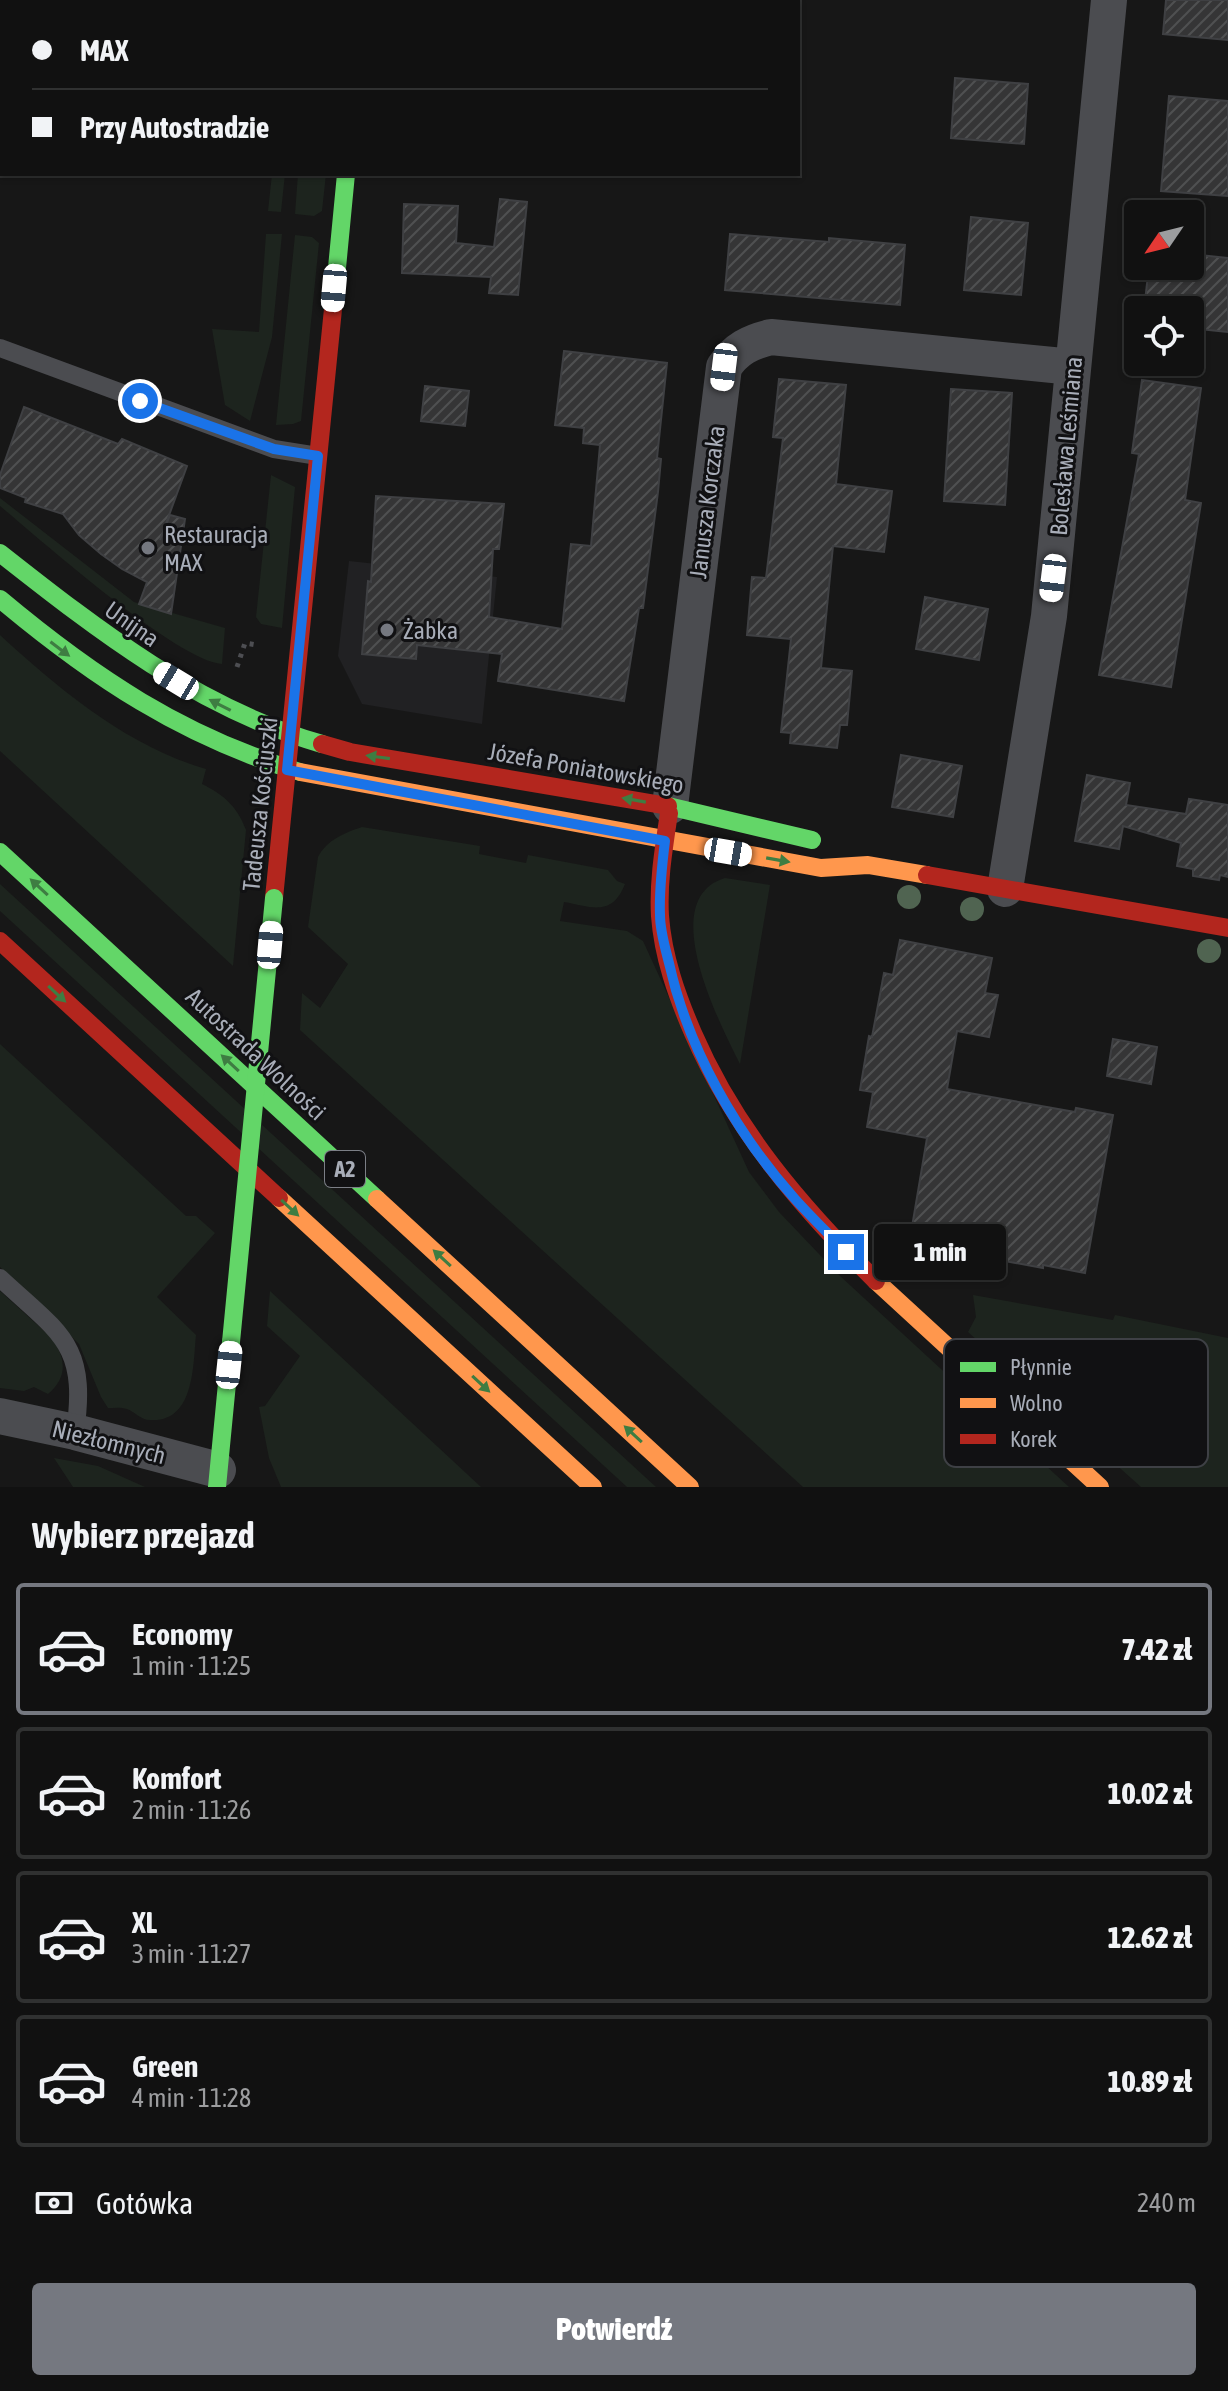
<!DOCTYPE html>
<html lang="pl">
<meta charset="utf-8">
<style>
:root{--surface:#111;--page:#1e1f1f;--text:#f1f3f6;--muted:#9c9d9f;--line:#303131;--accent:#757880}
body{margin:0;font-family:"Asap Condensed",sans-serif;background:var(--page);color:var(--text);height:100vh;display:flex;flex-direction:column;font-size:30px;white-space:nowrap}
*{box-sizing:border-box;margin:0}
p{font-size:26px;color:var(--muted)}
.icon{flex:none;width:44px;height:44px;fill:none;stroke:currentColor;stroke-width:2;stroke-linecap:round;stroke-linejoin:round}
.map{position:relative;height:1487px;overflow:hidden}
.drawer{display:flex;flex-direction:column;background:var(--surface);flex:1}
.drawer>*{flex:none}
.guide{position:absolute;left:0px;top:0px;width:800px;height:176px;box-shadow:0 2px 6px #0004,0 0 0 2px var(--line);display:grid;align-content:center;height:176px;padding:0 32px;background:var(--surface)}
.needle{width:52px;rotate:235deg}
.controls{position:absolute;left:1124px;top:200px;display:grid;gap:16px}
.controls a{display:grid;place-items:center;width:80px;height:80px;border-radius:8px;background:var(--surface);box-shadow:0 2px 6px #0004,0 0 0 2px var(--line);font-size:40px}
.end{position:absolute;width:36px;height:36px;margin:-18px;border:10px solid #1a73e8;background:#fff;box-shadow:0 0 0 4px #fff}
.from{border-radius:50%}
.bubble{position:absolute;height:56px;border-radius:8px;background:var(--surface);box-shadow:0 2px 6px #0004,0 0 0 2px var(--line);font-size:26px;font-weight:800;line-height:56px;text-align:center}
.car{position:absolute;width:24px;height:48px;margin:-24px -12px;border-radius:10px;box-shadow:0 0 6px 2px #0007;background:linear-gradient(#fff 24%,#345 0 40%,#fff 0 76%,#345 0 86%,#fff 0)}
.guide b{display:flex;align-items:center;gap:28px;height:76px;font-size:30px}
.guide b+b{border-top:2px solid var(--line)}
.guide i{width:20px;height:20px;background:var(--text)}
ul{padding:0;list-style:none}
li{display:flex;align-items:center;gap:24px;height:132px;margin:0 16px 12px;padding:0 16px;border:4px solid var(--line);border-radius:8px}
li div{flex:1}
li b{display:block;font-size:30px}
li em{font-style:normal;font-weight:800}
li.on{border-color:var(--accent)}
li>.icon{width:72px;height:72px;stroke-width:1.5}
h2{padding:0 32px;font-size:36px;line-height:96px}
.pay{display:flex;align-items:center;gap:20px;height:88px;padding:0 32px;font-size:30px}
.pay p{margin-inline-start:auto}
.action{display:flex;gap:16px;margin-top:auto;padding:16px 32px}
.action a{flex:1;height:92px;border-radius:8px;background:var(--accent);color:#fff;font-size:32px;font-weight:800;line-height:92px;text-align:center}
.map>svg:first-child{display:block}
.built{fill:#212123}
.grass{fill:#1d241e}
.building{fill:url(#building-hatch);stroke:#3f4043;stroke-width:2}
.lines{fill:none;stroke-linecap:round;stroke-linejoin:round}
.path{stroke:#4d4e52;stroke-width:5;stroke-dasharray:4 6;stroke-linecap:butt}
.lane{stroke:#4b4c50;stroke-width:18}
.street{stroke:#4b4c50;stroke-width:36}
.fast{stroke:#63d668;stroke-width:18}
.slow{stroke:#ff974d;stroke-width:18}
.jam{stroke:#b3261e;stroke-width:18}
.fast-bridge{stroke:#63d668;stroke-width:18}
.tree{fill:#506451}
.oneway{fill:#3e7d42}
.route{stroke:#1a73e8;stroke-width:10}
.poi-dot{fill:#757880;stroke:#111113;stroke-width:3}
.labels{text-anchor:middle;dominant-baseline:central;stroke-width:6;stroke-linejoin:round;paint-order:stroke}
.shield{fill:#111113;stroke:#7b7e86;stroke-width:2}
.shield-label{font-size:22px;font-weight:bold;fill:#a8adb8}
.street-label{font-size:24px;fill:#a8adb8;stroke:#111113}
.poi-label{font-size:24px;fill:#a8adb8;stroke:#111113;text-anchor:start}
.key{fill:#111113;stroke:#3e4045;stroke-width:2}
.key-label{font-size:22px;fill:#a8adb8}
</style>
<div class="map">
<svg width="1228" height="1487" viewBox="0 0 1228 1487">
<defs>
<pattern id="building-hatch" width="6" height="6" patternUnits="userSpaceOnUse" patternTransform="scale(2)"><rect width="6" height="6" fill="#353536"/><path d="M-1 1l2-2M0 6l6-6M5 7l2-2" fill="none" stroke="#4f5051"/></pattern>
</defs>
<rect width="100%" height="100%" fill="#171717"/>
<path class="built" d="M349,561L497,577L482,724L362,704L338,656Z"/>
<path class="grass" d="M272,174H285L281,212L268,211Z
M298,174H326L322,211L314,216L295,214Z
M266,234H282L272,337L250,421L225,405L212,329L259,332Z
M295,235L312,237L319,243L301,421L293,424L276,425Z
M271,475L295,487L282,628L261,624L256,617Z
M0,498L134,602L225,628L222,664C176,660 42,541 0,506Z
M0,635C60,690 127,746 206,769L202,784C224,795 237,806 246,830L233,966L0,751Z
M362,827L480,846L479,854L526,863L528,855L608,870L617,881L625,884C612,917 592,907 564,902L560,921L627,931L643,941L749,1172L779,1212L839,1275L1069,1487H803L300,1030L302,993L320,1008L348,964L308,927L318,857C327,840 344,833 362,827Z
M725,878L770,885L740,1064C720,1024 655,899 725,878Z
M0,884L656,1487H627L0,911Z
M0,1044L186,1216H196L215,1233L157,1297L196,1335C193,1364 195,1423 150,1420C141,1420 135,1412 127,1409C121,1407 114,1408 108,1408L101,1397L79,1344L0,1267Z
M0,1291L52,1338C66,1359 68,1377 48,1394L34,1387L24,1391L0,1388Z
M270,1291L481,1487H281L269,1458L259,1407L265,1406L300,1356L267,1326Z
M973,1295L1113,1320L1115,1315L1228,1338V1487H1141L968,1332L976,1317Z
M54,1458L98,1466L145,1487H73Z"/>
<path class="building" d="M1166,0H1228V40L1163,34Z
M955,78L1028,84L1024,144L951,138Z
M1169,96L1228,101V196L1161,191Z
M500,199L527,202L518,295L489,293L491,277L402,273L404,204L458,206L456,243L494,247Z
M971,217L1028,223L1021,295L964,290Z
M730,234L829,242V238L905,245L900,305L725,290Z
M1190,254L1228,258V332L1190,328V310H1144L1149,266H1190Z
M564,351L667,363L657,458L661,459L658,492L643,608H639L624,701L498,681L502,654L417,645L416,659L362,654L368,581L371,582L376,496L504,504L499,549H493L489,617L562,629L571,544L591,546L600,445L583,443L584,428L555,425Z
M779,379L846,385L836,484L892,491L884,552L833,546L821,668L852,671L847,725H840L837,748L790,743L791,733L781,732L791,639L747,635L752,577L766,578L783,438L773,437Z
M1142,380L1201,388L1185,500L1201,503L1171,687L1099,675L1139,454L1132,453Z
M425,386L469,391L465,426L421,421Z
M951,389L1012,393L1005,505L944,501Z
M24,407L118,444L122,439L187,466L160,540L170,515L185,519L171,614L139,604L147,582L122,569L101,554L79,535L63,514L25,502L26,498L0,488V475Z
M925,597L988,609L979,660L916,649Z
M901,755L962,766L953,817L892,807Z
M1087,775L1130,783L1126,805L1186,814L1189,799L1228,805V877L1220,875L1219,880L1193,876V869L1177,866L1181,843L1123,826L1119,849L1075,841Z
M900,940L992,958L985,993L998,995L989,1037L957,1031L947,1089L1075,1112L1076,1108L1113,1115L1085,1273L1043,1265V1268L956,1252L959,1235L912,1227L927,1138L867,1127L873,1092L860,1090L869,1036L872,1037L884,973L893,975Z
M1113,1039L1157,1047L1151,1084L1107,1076Z"/>
<g class="lines">
<path class="path" d="M237,667L245,643L257,645"/>
<path class="lane" d="M0,348L274,449L318,456
M0,1278C60,1334 88,1343 75,1432"/>
<path class="street" d="M670,806L724,367C736,349 750,342 771,337L1073,367
M1005,889L1049,616L1109,0
M0,1416L75,1432L218,1470"/>
<path class="fast" d="M334,299L346,174
M0,553C99,631 199,709 322,744
M0,599C93,677 183,737 300,772
M668,806L812,840
M0,852L377,1199
M217,1487L231,1342"/>
<path class="slow" d="M300,772L821,868L868,865L927,875
M279,1198L593,1487
M377,1199L690,1487
M876,1281L1100,1487"/>
<path class="jam" d="M364,0V2
M322,744L350,752L668,806
M669,813C664,847 658,881 660,916C663,957 677,996 693,1033C735,1130 801,1207 876,1281
M927,875L1228,928
M274,898L334,299
M0,941L279,1198"/>
<path class="fast-bridge" d="M231,1342L274,898"/>
</g>
<g class="tree">
<circle cx="909" cy="897" r="12"/>
<circle cx="972" cy="909" r="12"/>
<circle cx="1209" cy="951" r="12"/>
</g>
<defs><path id="oneway-solid" d="M-6-.8H1V-3.2L6.5 0L1 3.2V.8H-6Z" transform="scale(2)"/></defs>
<g class="oneway">
<use href="#oneway-solid" transform="translate(60 649) rotate(37)"/>
<use href="#oneway-solid" transform="translate(220 705) rotate(-153)"/>
<use href="#oneway-solid" transform="translate(378 757) rotate(-172)"/>
<use href="#oneway-solid" transform="translate(634 800) rotate(-170)"/>
<use href="#oneway-solid" transform="translate(778 860) rotate(10)"/>
<use href="#oneway-solid" transform="translate(39 887) rotate(-137)"/>
<use href="#oneway-solid" transform="translate(57 994) rotate(43)"/>
<use href="#oneway-solid" transform="translate(230 1063) rotate(-137)"/>
<use href="#oneway-solid" transform="translate(290 1208) rotate(43)"/>
<use href="#oneway-solid" transform="translate(442 1258) rotate(-137)"/>
<use href="#oneway-solid" transform="translate(481 1384) rotate(43)"/>
<use href="#oneway-solid" transform="translate(633 1434) rotate(-137)"/>
</g>
<g class="lines">
<path class="route" d="M140,401L274,449L318,456L287,770L665,841C662,865 659,890 660,915C660,931 665,947 669,963C688,1049 736,1133 795,1199C811,1217 829,1234 846,1252"/>
</g>
<g class="poi-dot">
<circle cx="148" cy="548" r="8"/>
<circle cx="387" cy="630" r="8"/>
</g>
<g class="labels">
<rect class="shield" x="325" y="1151" width="40" height="36" rx="6"/>
<g class="shield-label">
<text x="345" y="1169">A2</text>
</g>
<g class="street-label">
<text transform="translate(1066 446) rotate(-85)">Bolesława Leśmiana</text>
<text transform="translate(707 502) rotate(-83)">Janusza Korczaka</text>
<text transform="translate(132 624) rotate(35)">Unijna</text>
<text transform="translate(586 768) rotate(10)">Józefa Poniatowskiego</text>
<text transform="translate(260 804) rotate(-84)">Tadeusza Kościuszki</text>
<text transform="translate(256 1054) rotate(43)">Autostrada Wolności</text>
<text transform="translate(109 1442) rotate(14)">Niezłomnych</text>
</g>
<g class="poi-label">
<text x="164" y="534">Restauracja<tspan x="164" dy="28">MAX</tspan></text>
<text x="403" y="630">Żabka</text>
</g>
</g>
<rect x="944" y="1339" width="264" height="128" rx="12" class="key"/>
<rect x="960" y="1362" width="36" height="10" fill="#63d668"/>
<rect x="960" y="1398" width="36" height="10" fill="#ff974d"/>
<rect x="960" y="1434" width="36" height="10" fill="#b3261e"/>
<g class="key-label">
<text x="1010" y="1375">Płynnie</text>
<text x="1010" y="1411">Wolno</text>
<text x="1010" y="1447">Korek</text>
</g>
</svg>
<div class="controls">
<a><svg class="needle" viewBox="-14 -14 28 28"><path d="M0-13l5 13h-10z" fill="#e53935"/><path d="M0 13l5-13h-10z" fill="#9c9d9f"/></svg></a>
<a><svg class="icon" aria-label="locate" viewBox="0 0 24 24"><circle cx="12" cy="12" r="6"/><path d="M12 2v4M12 18v4M2 12h4M18 12h4"/></svg></a>
</div>
<i class="end from" style="left:140px;top:401px"></i>
<i class="end" style="left:846px;top:1252px"></i>
<div class="bubble" style="left:874px;top:1224px;width:132px">1 min</div>
<i class="car" style="left:334px;top:288px;rotate:185deg"></i>
<i class="car" style="left:724px;top:367px;rotate:187deg"></i>
<i class="car" style="left:1053px;top:578px;rotate:187deg"></i>
<i class="car" style="left:176px;top:681px;rotate:301deg"></i>
<i class="car" style="left:728px;top:852px;rotate:100deg"></i>
<i class="car" style="left:270px;top:945px;rotate:5deg"></i>
<i class="car" style="left:229px;top:1365px;rotate:6deg"></i>
<div class="guide">
<b><i class="from"></i>MAX</b>
<b><i></i>Przy Autostradzie</b>
</div>
</div>
<section class="drawer">
<h2>Wybierz przejazd</h2>
<ul>
<li class="on"><svg class="icon" aria-label="car" viewBox="0 0 24 24"><path d="M5 17H2v-5l4-1 3-4h7l3 4 3 1v5h-3M9 17h6M6 11h13"/><circle cx="7" cy="17" r="2"/><circle cx="17" cy="17" r="2"/></svg><div><b>Economy</b><p>1 min · 11:25</p></div><em>7.42 zł</em></li>
<li><svg class="icon" aria-label="car" viewBox="0 0 24 24"><path d="M5 17H2v-5l4-1 3-4h7l3 4 3 1v5h-3M9 17h6M6 11h13"/><circle cx="7" cy="17" r="2"/><circle cx="17" cy="17" r="2"/></svg><div><b>Komfort</b><p>2 min · 11:26</p></div><em>10.02 zł</em></li>
<li><svg class="icon" aria-label="car" viewBox="0 0 24 24"><path d="M5 17H2v-5l4-1 3-4h7l3 4 3 1v5h-3M9 17h6M6 11h13"/><circle cx="7" cy="17" r="2"/><circle cx="17" cy="17" r="2"/></svg><div><b>XL</b><p>3 min · 11:27</p></div><em>12.62 zł</em></li>
<li><svg class="icon" aria-label="car" viewBox="0 0 24 24"><path d="M5 17H2v-5l4-1 3-4h7l3 4 3 1v5h-3M9 17h6M6 11h13"/><circle cx="7" cy="17" r="2"/><circle cx="17" cy="17" r="2"/></svg><div><b>Green</b><p>4 min · 11:28</p></div><em>10.89 zł</em></li>
</ul>
<div class="pay"><svg class="icon" aria-label="cash" viewBox="0 0 24 24"><path d="M3 7h18v10H3z"/><circle cx="12" cy="12" r="2"/></svg>Gotówka<p>240 m</p></div>
<div class="action"><a>Potwierdź</a></div>
</section>
